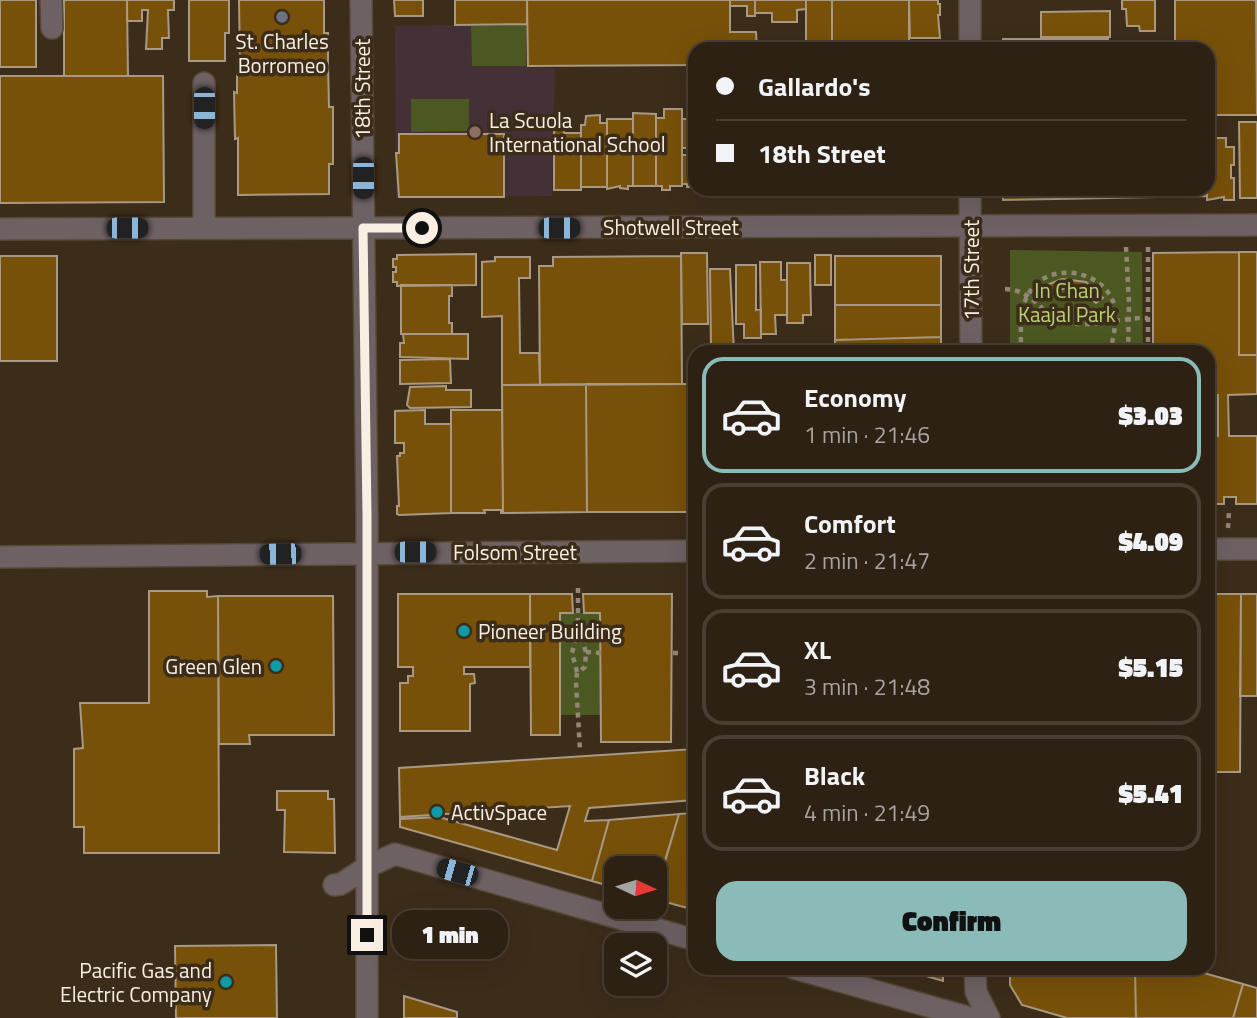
<!DOCTYPE html>
<meta charset="utf-8">
<style>
:root{--surface:#2d2114;--page:#35291d;--text:#f1f3f6;--muted:#a7a3a0;--line:#483e34;--accent:#8bbbb9}
body{margin:0;font-family:"Titillium Web",sans-serif;background:var(--page);color:var(--text);height:100vh;display:flex;flex-direction:column;font-size:26px;white-space:nowrap}
*{box-sizing:border-box;margin:0}
p{font-size:23px;color:var(--muted)}
.icon{flex:none;width:38px;height:38px;fill:none;stroke:currentColor;stroke-width:2;stroke-linecap:round;stroke-linejoin:round}
.map{position:relative;flex:1;overflow:hidden}
.side{position:absolute;left:688px;top:345px;width:527px;height:630px;display:flex;flex-direction:column;background:var(--surface);border-radius:21px;box-shadow:0 7px 28px #0002,0 0 0 2px var(--line)}
.side>*{flex:none}
.guide{position:absolute;left:688px;top:42px;width:527px;height:154px;border-radius:21px;box-shadow:0 7px 28px #0002,0 0 0 2px var(--line);display:grid;align-content:center;height:154px;padding:0 28px;background:var(--surface)}
.needle{width:46px;rotate:94deg}
.buttons{position:absolute;left:604px;top:856px;display:grid;gap:14px}
.buttons a{display:grid;place-items:center;width:63px;height:63px;border-radius:14px;background:var(--surface);box-shadow:0 7px 28px #0002,0 0 0 2px var(--line);font-size:35px}
.end{position:absolute;width:32px;height:32px;margin:-16px;border:9px solid #f9efe3;background:#111;box-shadow:0 0 0 4px #111}
.from{border-radius:50%}
.bubble{position:absolute;height:49px;border-radius:21px;background:var(--surface);box-shadow:0 7px 28px #0002,0 0 0 2px var(--line);font-size:23px;font-weight:800;line-height:49px;text-align:center}
.car{position:absolute;width:21px;height:42px;margin:-21px -10px;border-radius:9px;box-shadow:0 0 5px 2px #0007;background:linear-gradient(#222 24%,#8ab4d8 0 40%,#222 0 76%,#8ab4d8 0 86%,#222 0)}
.guide b{display:flex;align-items:center;gap:24px;height:66px;font-size:26px}
.guide b+b{border-top:2px solid var(--line)}
.guide i{width:18px;height:18px;background:var(--text)}
ul{padding:12px 0 0;list-style:none}
li{display:flex;align-items:center;gap:21px;height:116px;margin:0 14px 10px;padding:0 14px;border:4px solid var(--line);border-radius:21px}
li div{flex:1}
li b{display:block;font-size:26px}
li em{font-style:normal;font-weight:800}
li.active{border-color:var(--accent)}
li>.icon{width:63px;height:63px;stroke-width:1.5}
.cta{display:flex;gap:14px;margin-top:auto;padding:14px 28px}
.cta a{flex:1;height:80px;border-radius:21px;background:var(--accent);color:#111;font-size:28px;font-weight:800;line-height:80px;text-align:center}
.map>svg:first-child{display:block}
.education{fill:#443138}
.green{fill:#4b5821}
.building{fill:#775109;stroke:#a99982;stroke-width:2}
.lines{fill:none;stroke-linecap:round;stroke-linejoin:round}
.minor-casing{stroke:#564736;stroke-width:24}
.path{stroke:#938677;stroke-width:4.5;stroke-dasharray:5 5;stroke-linecap:butt}
.minor{stroke:#6e6163;stroke-width:21}
.route{stroke:#f9efe3;stroke-width:9}
.worship-dot{fill:#6b7280;stroke:#3c2c1a;stroke-width:2.5}
.education-dot{fill:#8d6e63;stroke:#3c2c1a;stroke-width:2.5}
.culture-dot{fill:#0f9aa8;stroke:#3c2c1a;stroke-width:2.5}
.labels{text-anchor:middle;dominant-baseline:central;stroke-width:7;stroke-linejoin:round;paint-order:stroke}
.poi-label{font-size:21px;fill:#f9efe3;stroke:#3c2c1a;text-anchor:start}
.street-label{font-size:21px;fill:#f9efe3;stroke:#3c2c1a}
.park-label{font-size:21px;fill:#b9d274;stroke:#3c2c1a}
</style>
<div class="map">
<svg width="1257" height="1018" viewBox="0 0 1257 1018">
<rect width="100%" height="100%" fill="#3c2c1a"/>
<path class="education" d="M527,24L528,68H555L552,196L396,198L395,26Z"/>
<path class="green" d="M526,25V66H472L471,26Z
M411,99H469V131L411,132Z
M1010,250L1142,252L1143,352H1010Z
M560,613H600L601,715H560Z"/>
<path class="building" d="M0,0H36V67H0Z
M64,0H127L128,76H64Z
M127,0H174V10H168L169,38H162V49H146L148,10H142V21H127Z
M189,0H229V33H225V61H189Z
M239,0H324V33H328V63L240,64Z
M394,0H423V16H395Z
M455,0H527V24L455,25Z
M527,0H730V32H756L757,49H695V65L528,66Z
M730,0H755V16H747V6H730Z
M755,0H806V9L797,10V22H772V13H755Z
M806,0H832V49H806Z
M832,0H909V41H832Z
M909,0H938V4H940V15H938L940,38H910Z
M1122,0H1155V31H1140L1139,26H1127L1126,9H1122Z
M1175,0H1256L1257,115H1208V49H1175Z
M1110,11V37H1041V12Z
M1003,39H1108V49H1004Z
M832,41H936V49H832Z
M328,63L329,107H333V164H329V194L238,195V138L235,139L234,92L237,93V64Z
M0,76H163L164,202L0,203Z
M664,109H682V186H670V190H662V186H656V118H664Z
M687,110H695V187H687V184H682V155H693V148H682V119H687Z
M633,113L656,114V186H633Z
M600,115V123H607V187H581V125H585L586,116Z
M554,119H564V133H581V190H554Z
M607,119H633V186H628V189L620,188V186L607,189Z
M1239,122H1257V198H1240Z
M399,134H504V197H399L396,153H399Z
M1216,138H1226V147H1234V165H1231V178H1234V200H1224V197L1207,200L1208,148H1216Z
M833,189H937V194L833,195Z
M1003,189H1108V198L1003,200Z
M1108,189H1207V196L1108,198Z
M1239,252H1257V355H1239Z
M1239,252V355H1257V394L1228,395L1229,436H1257V504H1236V497H1224V504H1208V436H1218V395H1208V352H1153V253Z
M681,253H707L708,324H682Z
M476,254V285L397,286V282H393V272H396V267H393V259H397V255Z
M815,255H831V285H815Z
M0,256H57V361H0Z
M681,256L682,384L540,385L539,266H553V257Z
M835,256H941V305H835Z
M495,257H530V278H519L520,353H539L540,385H502V316L482,317V262L495,261Z
M760,262H781V280H787V315H775L776,334H761Z
M787,263H810L811,315H803V323H787Z
M736,265H756V310L761,309V338H744V324H736Z
M710,269H730L734,352L711,350Z
M1062,279L1086,282L1103,298L1096,303L1082,290L1070,287L1052,292L1047,285Z
M401,285H452V296H449V323H452V334H401Z
M835,305H941V337L835,340Z
M403,334H468V359L400,357V343H404Z
M941,337V352H835V340Z
M450,359L451,383L400,384V360Z
M586,384H695V512H587Z
M586,384L587,512L503,513L502,385Z
M446,386V390H471V407L410,408L407,405L410,387Z
M425,410V424H451V513L399,515L397,514V506H399L397,456H400V453H404V443H395V411Z
M451,410H502L503,513H501V510H484L485,513H451Z
M149,591H207V597L218,596L219,853H84V827H74V749L83,748L80,703H149Z
M398,594H530V667H464V674H474L475,683L470,684V731H400V683H408V676H413V667H398Z
M530,594H572L573,613H560V735H531Z
M583,594H672L671,742H601L600,613H584Z
M691,594H695V745H691Z
M1208,594H1241L1240,772H1208Z
M1241,594H1257V696H1240Z
M218,596H333L334,735H249L250,744H219Z
M695,749V800L589,808L585,821L609,820L592,881L400,827V819L439,817L557,850L570,806L400,817L399,768Z
M277,791H328V799H334L335,853L284,852L285,810H277Z
M695,813V910L654,899L679,814Z
M679,814L654,897V868H616V888L592,881L609,820Z
M276,945L277,1018H176L175,946Z
M898,968H943V981Z
M1010,968H1135L1136,1018H1067L1022,1005L1010,985Z
M1135,968H1186L1243,984L1233,1018H1136Z
M1243,984L1257,988V1018H1233Z
M404,996L457,1012V1018H404Z"/>
<g class="lines">
<g class="minor-casing">
<path id="minor" d="M51,0L52,28
M361,0L367,515V1018
M970,0V49
M970,189L971,352
M204,228V83
M0,229L1257,225
M1208,549H1257
M0,557L695,551
M334,885L341,884L367,867L395,854L695,940
M793,968L971,1018
M975,968L976,992L989,1018"/>
</g>
<path class="path" d="M1126,247L1129,303L1128,352
M1148,247V352
M1005,289C1035,290 1038,314 1066,322C1093,329 1121,317 1148,318
M1021,352C1021,334 1019,308 1029,293C1049,259 1107,270 1115,308C1117,322 1113,339 1110,352
M1228,528L1229,511
M578,588V629L586,652L585,667L577,673L576,682L580,750
M586,652L601,653
M673,653H682
M577,672L572,653L578,630"/>
<use href="#minor" class="minor"/>
</g>
<g class="lines">
<path class="route" d="M367,935V515L363,228H422"/>
</g>
<circle class="worship-dot" cx="282" cy="17" r="7"/>
<circle class="education-dot" cx="475" cy="132" r="7"/>
<g class="culture-dot">
<circle cx="464" cy="631" r="7"/>
<circle cx="276" cy="666" r="7"/>
<circle cx="437" cy="812" r="7"/>
<circle cx="226" cy="982" r="7"/>
</g>
<g class="labels">
<g class="poi-label">
<text x="282" y="41" text-anchor="middle">St. Charles<tspan x="282" dy="24">Borromeo</tspan></text>
<text x="489" y="120">La Scuola<tspan x="489" dy="24">International School</tspan></text>
<text x="478" y="631">Pioneer Building</text>
<text x="262" y="666" text-anchor="end">Green Glen</text>
<text x="451" y="812">ActivSpace</text>
<text x="212" y="970" text-anchor="end">Pacific Gas and<tspan x="212" dy="24">Electric Company</tspan></text>
</g>
<g class="street-label">
<text transform="translate(362 89) rotate(-90)">18th Street</text>
<text x="671" y="227">Shotwell Street</text>
<text transform="translate(971 270) rotate(-90)">17th Street</text>
<text x="515" y="552">Folsom Street</text>
</g>
<g class="park-label">
<text x="1067" y="290">In Chan<tspan x="1067" dy="24">Kaajal Park</tspan></text>
</g>
</g>
</svg>
<div class="buttons">
<a><svg class="needle" viewBox="-14 -14 28 28"><path d="M0-13l5 13h-10z" fill="#e53935"/><path d="M0 13l5-13h-10z" fill="#a7a3a0"/></svg></a>
<a><svg class="icon" aria-label="layers" viewBox="0 0 24 24"><path d="M12 4l9 5-9 5-9-5zM3 14l9 5 9-5"/></svg></a>
</div>
<i class="end from" style="left:422px;top:228px"></i>
<i class="end" style="left:367px;top:935px"></i>
<div class="bubble" style="left:392px;top:910px;width:116px">1 min</div>
<i class="car" style="left:204px;top:108px;rotate:180deg"></i>
<i class="car" style="left:363px;top:178px;rotate:180deg"></i>
<i class="car" style="left:127px;top:228px;rotate:90deg"></i>
<i class="car" style="left:559px;top:228px;rotate:90deg"></i>
<i class="car" style="left:415px;top:552px;rotate:90deg"></i>
<i class="car" style="left:280px;top:554px;rotate:269deg"></i>
<i class="car" style="left:457px;top:872px;rotate:286deg"></i>
<div class="guide">
<b><i class="from"></i>Gallardo's</b>
<b><i></i>18th Street</b>
</div>
<section class="side">
<ul>
<li class="active"><svg class="icon" aria-label="car" viewBox="0 0 24 24"><path d="M5 17H2v-5l4-1 3-4h7l3 4 3 1v5h-3M9 17h6M6 11h13"/><circle cx="7" cy="17" r="2"/><circle cx="17" cy="17" r="2"/></svg><div><b>Economy</b><p>1 min · 21:46</p></div><em>$3.03</em></li>
<li><svg class="icon" aria-label="car" viewBox="0 0 24 24"><path d="M5 17H2v-5l4-1 3-4h7l3 4 3 1v5h-3M9 17h6M6 11h13"/><circle cx="7" cy="17" r="2"/><circle cx="17" cy="17" r="2"/></svg><div><b>Comfort</b><p>2 min · 21:47</p></div><em>$4.09</em></li>
<li><svg class="icon" aria-label="car" viewBox="0 0 24 24"><path d="M5 17H2v-5l4-1 3-4h7l3 4 3 1v5h-3M9 17h6M6 11h13"/><circle cx="7" cy="17" r="2"/><circle cx="17" cy="17" r="2"/></svg><div><b>XL</b><p>3 min · 21:48</p></div><em>$5.15</em></li>
<li><svg class="icon" aria-label="car" viewBox="0 0 24 24"><path d="M5 17H2v-5l4-1 3-4h7l3 4 3 1v5h-3M9 17h6M6 11h13"/><circle cx="7" cy="17" r="2"/><circle cx="17" cy="17" r="2"/></svg><div><b>Black</b><p>4 min · 21:49</p></div><em>$5.41</em></li>
</ul>
<div class="cta"><a>Confirm</a></div>
</section>
</div>
